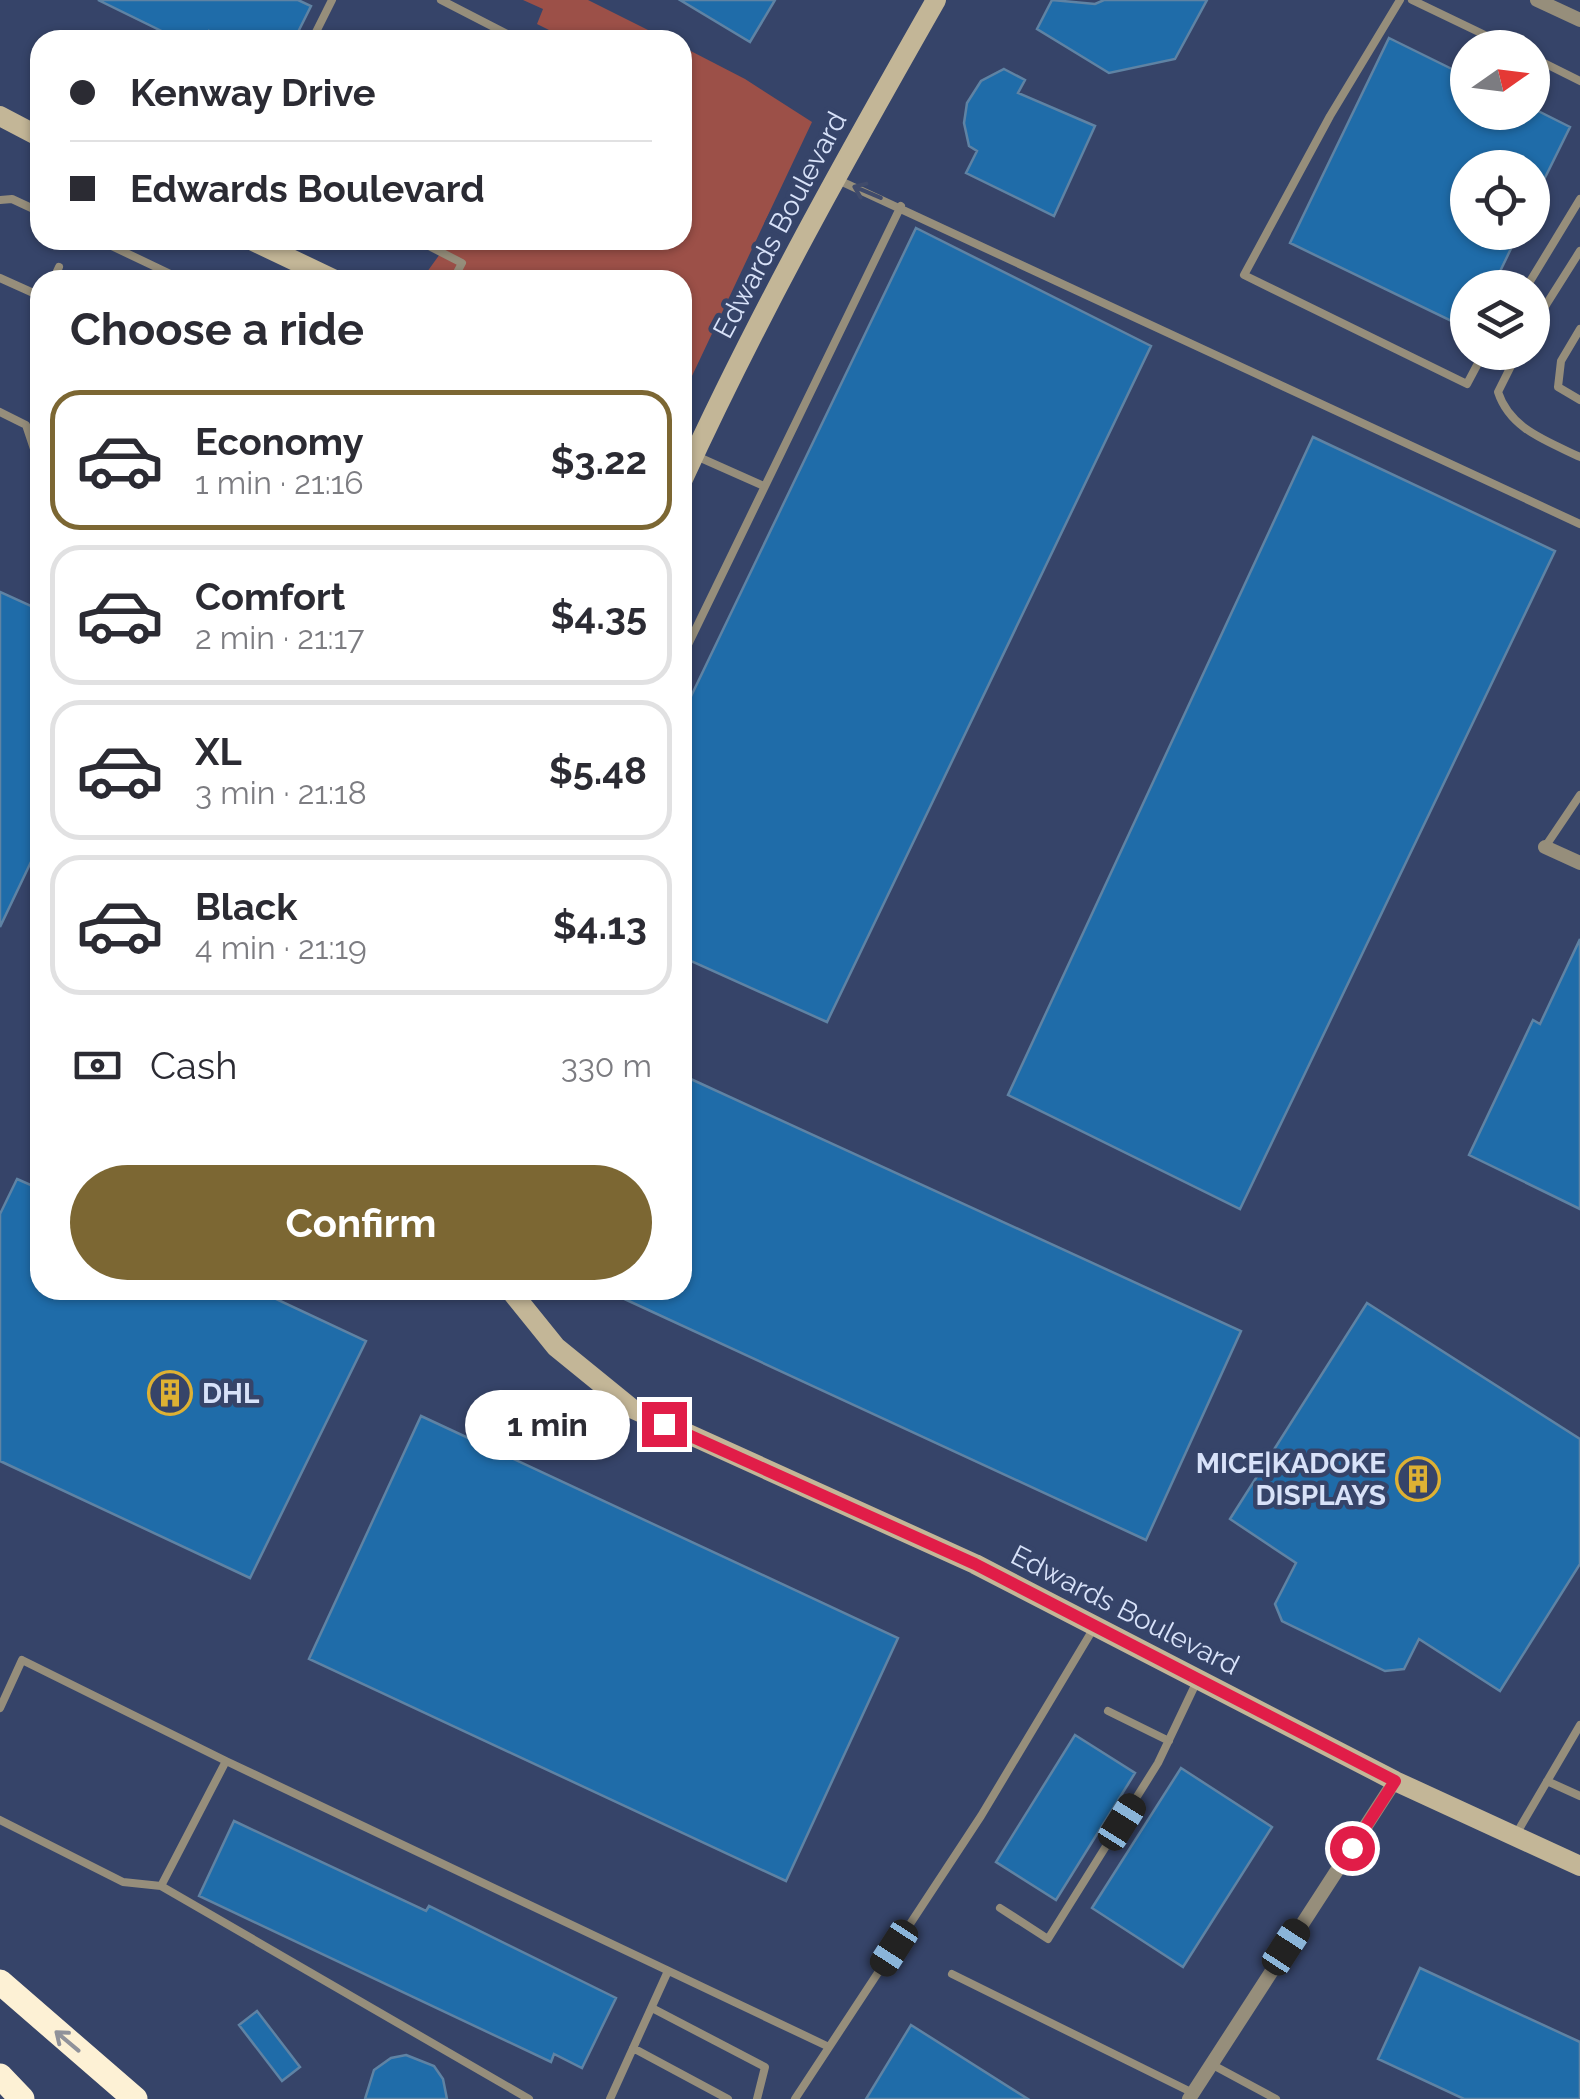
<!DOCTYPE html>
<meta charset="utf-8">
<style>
:root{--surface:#fff;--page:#f2f2f3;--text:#2b2b33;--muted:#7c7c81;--line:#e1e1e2;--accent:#7c6733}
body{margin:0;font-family:Raleway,sans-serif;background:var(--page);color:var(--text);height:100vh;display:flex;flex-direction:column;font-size:38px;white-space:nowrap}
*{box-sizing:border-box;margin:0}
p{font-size:32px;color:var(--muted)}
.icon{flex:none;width:55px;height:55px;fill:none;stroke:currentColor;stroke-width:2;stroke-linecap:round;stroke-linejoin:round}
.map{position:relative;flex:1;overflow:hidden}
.drawer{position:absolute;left:30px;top:270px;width:662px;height:1030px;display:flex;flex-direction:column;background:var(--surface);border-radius:30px;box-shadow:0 2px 8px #0004}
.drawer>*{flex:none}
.guide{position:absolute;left:30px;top:30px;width:662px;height:220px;border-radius:30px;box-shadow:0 2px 8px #0004;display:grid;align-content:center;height:220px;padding:0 40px;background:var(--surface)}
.needle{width:65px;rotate:76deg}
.buttons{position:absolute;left:1450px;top:30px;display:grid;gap:20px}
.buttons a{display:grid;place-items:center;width:100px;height:100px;border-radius:50%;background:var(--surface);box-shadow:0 2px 8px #0004;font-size:50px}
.end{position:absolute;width:45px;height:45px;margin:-22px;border:12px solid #e11d48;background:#fff;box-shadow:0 0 0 5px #fff}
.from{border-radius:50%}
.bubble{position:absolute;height:70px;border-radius:35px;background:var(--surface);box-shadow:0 2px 8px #0004;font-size:32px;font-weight:700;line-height:70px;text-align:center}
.car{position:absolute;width:30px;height:60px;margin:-30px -15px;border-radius:12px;box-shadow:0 0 8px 2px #0007;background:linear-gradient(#222 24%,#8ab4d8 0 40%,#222 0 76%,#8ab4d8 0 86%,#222 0)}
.guide b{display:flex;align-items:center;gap:35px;height:95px;font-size:38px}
.guide b+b{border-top:2px solid var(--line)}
.guide i{width:25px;height:25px;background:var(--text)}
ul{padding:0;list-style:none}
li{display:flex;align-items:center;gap:30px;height:140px;margin:0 20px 15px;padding:0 20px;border:5px solid var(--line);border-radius:30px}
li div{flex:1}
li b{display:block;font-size:38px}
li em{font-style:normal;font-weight:700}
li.active{border-color:var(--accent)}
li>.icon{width:90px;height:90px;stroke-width:1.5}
h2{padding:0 40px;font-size:45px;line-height:120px}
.pay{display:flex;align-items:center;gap:25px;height:110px;padding:0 40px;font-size:38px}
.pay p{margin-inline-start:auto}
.cta{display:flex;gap:20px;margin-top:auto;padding:20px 40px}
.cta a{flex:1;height:115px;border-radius:60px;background:var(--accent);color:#fff;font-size:40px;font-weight:700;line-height:115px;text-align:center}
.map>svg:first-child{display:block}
.green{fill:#9c5048}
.building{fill:#1f6ca9;stroke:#5f83a4;stroke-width:2.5}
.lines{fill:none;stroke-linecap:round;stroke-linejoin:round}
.lane{stroke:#968e7b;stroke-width:8}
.street{stroke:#968e7b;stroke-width:14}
.secondary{stroke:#c3b697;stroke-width:20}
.highway{stroke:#fdf1d5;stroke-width:25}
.oneway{stroke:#404b6b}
.oneway2{stroke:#90929a}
.route{stroke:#e11d48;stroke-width:12}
.labels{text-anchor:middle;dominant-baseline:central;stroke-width:9;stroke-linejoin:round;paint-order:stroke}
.street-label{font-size:28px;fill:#d8e2f9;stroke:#364469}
.poi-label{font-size:28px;font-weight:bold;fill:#d8e2f9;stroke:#364469;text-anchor:start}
</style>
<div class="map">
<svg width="1580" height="2099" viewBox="0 0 1580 2099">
<rect width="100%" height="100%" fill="#364469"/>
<path class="green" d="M523,0H588L668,40H544L549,30L537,24L543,9Z
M683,47L745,79L812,122L683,395L682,280H442L427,272L450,240H682Z"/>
<path class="building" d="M98,0H298L311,6L294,40H227L209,31L205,40H180Z
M680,0H775L750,42Z
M1052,0L1095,4L1104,0H1207L1175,59L1109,73L1037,29Z
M1389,38L1468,77V112H1532V108L1570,127L1532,204V168H1468V232H1519L1492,288H1468V329L1290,243Z
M1004,69L1025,80L1018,93L1095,126L1054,216L966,173L977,151L969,146L964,123L967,103L981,81Z
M916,228L1151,346L827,1022L682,957V715Z
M1313,437L1555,551L1240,1209L1008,1095Z
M0,592L40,610V843L0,927Z
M1580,939V1209L1469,1155L1533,1020L1540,1024Z
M682,1075L1241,1331L1146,1540L605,1290H682Z
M17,1179L40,1189V1290H257L366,1341L250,1578L0,1461V1214Z
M1367,1303L1580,1439V1564L1500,1691L1419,1639L1404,1669L1385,1671L1282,1621L1275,1604L1296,1563L1230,1519Z
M421,1416L898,1638L786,1881L309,1659Z
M1075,1735L1135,1773L1056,1900L996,1862Z
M1181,1768L1272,1827L1183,1967L1092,1908Z
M234,1821L426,1911L429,1906L616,1998L582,2068L554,2054L551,2062L199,1896Z
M1420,1968L1580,2042V2099H1464L1378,2059Z
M257,2011L300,2067L282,2081L239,2025Z
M911,2025L1028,2099H866Z
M406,2055L434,2066L443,2079L447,2099H365L374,2070L391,2058Z"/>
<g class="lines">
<path class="lane" d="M441,0L519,40
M1400,0L1330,116L1244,275L1467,384L1484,352
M1412,0L1512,48
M312,40L332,0
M1532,57L1580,81
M836,179L1580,524
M0,200L12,199L40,212
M99,240L183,280
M429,240L427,245L462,263L453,280
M0,278L40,296
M53,280L59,267
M1526,288L1580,199
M1532,327L1580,251
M1580,329L1561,361L1558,387L1580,400
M1518,352L1498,392C1510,429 1547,441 1580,457
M0,412L26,425L40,467
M694,455L764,486
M682,657L901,206
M1545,847L1580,795
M0,1708L22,1660L226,1761
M1108,1711L1169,1741
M1547,1781L1580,1796
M0,1820L123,1882L161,1886
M1515,1836L1580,1725
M1000,1908L1048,1939L1158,1763L1198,1679
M952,1974L1193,2093
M652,2008L765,2067L757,2099
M633,2048L728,2099
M1211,2064L1276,2099
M529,2099L161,1886L226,1761L829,2047
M610,2099L668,1971
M795,2099L981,1816L1095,1626"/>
<path class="street" d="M1537,0L1580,20
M1545,847L1580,863
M1189,2099L1395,1781"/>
<path class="secondary" d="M0,116L40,137
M251,240L335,280
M682,481C758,315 846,158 936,0
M510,1290L556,1347L631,1408L975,1564L1395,1781L1580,1866"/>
<path class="highway" d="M0,1982L135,2099
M0,2076L22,2099"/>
</g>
<defs><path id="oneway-shaft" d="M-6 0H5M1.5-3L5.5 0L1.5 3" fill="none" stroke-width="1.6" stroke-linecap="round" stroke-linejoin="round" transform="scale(2.5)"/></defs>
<use class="oneway" href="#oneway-shaft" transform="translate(867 192) rotate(-157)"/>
<use class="oneway2" href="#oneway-shaft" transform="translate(67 2041) rotate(-140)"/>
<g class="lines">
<path class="route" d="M664,1424L975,1564L1395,1781L1352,1848"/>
</g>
<defs>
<g id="building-ring" transform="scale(2.25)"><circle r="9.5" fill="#364469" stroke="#deb133" stroke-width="1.5"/><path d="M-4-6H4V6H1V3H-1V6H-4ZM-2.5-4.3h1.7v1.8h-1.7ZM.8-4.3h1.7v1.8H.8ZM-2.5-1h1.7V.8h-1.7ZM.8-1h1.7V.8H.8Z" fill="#deb133"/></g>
</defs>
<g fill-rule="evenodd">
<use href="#building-ring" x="170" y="1393"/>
<use href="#building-ring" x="1418" y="1479"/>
</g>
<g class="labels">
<g class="street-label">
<text transform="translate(780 225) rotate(-62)">Edwards Boulevard</text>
<text transform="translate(1125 1610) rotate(27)">Edwards Boulevard</text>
</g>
<g class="poi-label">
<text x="202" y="1393">DHL</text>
<text x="1386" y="1463" text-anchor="end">MICE|KADOKE<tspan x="1386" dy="32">DISPLAYS</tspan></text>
</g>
</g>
</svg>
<div class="buttons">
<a><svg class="needle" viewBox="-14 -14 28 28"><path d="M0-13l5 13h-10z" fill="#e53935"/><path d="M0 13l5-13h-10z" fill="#7c7c81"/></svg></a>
<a><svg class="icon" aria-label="locate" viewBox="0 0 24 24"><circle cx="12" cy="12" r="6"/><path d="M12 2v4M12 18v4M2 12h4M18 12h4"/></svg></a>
<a><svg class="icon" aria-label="layers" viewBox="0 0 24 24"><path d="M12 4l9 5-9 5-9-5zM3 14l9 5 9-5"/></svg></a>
</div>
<i class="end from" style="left:1352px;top:1848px"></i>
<i class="end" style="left:664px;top:1424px"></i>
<div class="bubble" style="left:465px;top:1390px;width:165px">1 min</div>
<i class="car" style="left:1122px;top:1822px;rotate:32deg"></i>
<i class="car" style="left:1286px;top:1947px;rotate:33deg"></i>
<i class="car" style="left:894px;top:1948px;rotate:213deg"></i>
<div class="guide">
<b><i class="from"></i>Kenway Drive</b>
<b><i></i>Edwards Boulevard</b>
</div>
<section class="drawer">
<h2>Choose a ride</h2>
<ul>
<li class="active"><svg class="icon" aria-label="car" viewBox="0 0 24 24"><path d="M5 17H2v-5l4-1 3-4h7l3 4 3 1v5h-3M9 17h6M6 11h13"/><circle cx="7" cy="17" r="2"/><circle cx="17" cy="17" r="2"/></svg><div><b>Economy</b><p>1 min · 21:16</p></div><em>$3.22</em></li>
<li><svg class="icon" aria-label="car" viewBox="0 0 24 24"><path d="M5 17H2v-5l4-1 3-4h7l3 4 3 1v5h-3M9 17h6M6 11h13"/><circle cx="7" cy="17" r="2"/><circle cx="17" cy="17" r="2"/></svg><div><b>Comfort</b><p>2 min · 21:17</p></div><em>$4.35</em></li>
<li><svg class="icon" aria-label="car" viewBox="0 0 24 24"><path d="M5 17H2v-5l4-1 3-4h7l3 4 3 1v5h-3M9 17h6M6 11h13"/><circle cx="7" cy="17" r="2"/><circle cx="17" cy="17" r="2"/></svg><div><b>XL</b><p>3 min · 21:18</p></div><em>$5.48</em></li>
<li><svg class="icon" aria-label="car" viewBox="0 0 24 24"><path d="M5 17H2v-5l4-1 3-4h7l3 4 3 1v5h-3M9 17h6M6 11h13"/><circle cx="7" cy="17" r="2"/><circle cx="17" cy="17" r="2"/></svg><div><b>Black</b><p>4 min · 21:19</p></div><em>$4.13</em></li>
</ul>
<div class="pay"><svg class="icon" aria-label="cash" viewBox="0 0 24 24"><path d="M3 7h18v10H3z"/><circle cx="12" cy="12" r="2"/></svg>Cash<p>330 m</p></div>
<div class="cta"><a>Confirm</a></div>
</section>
</div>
